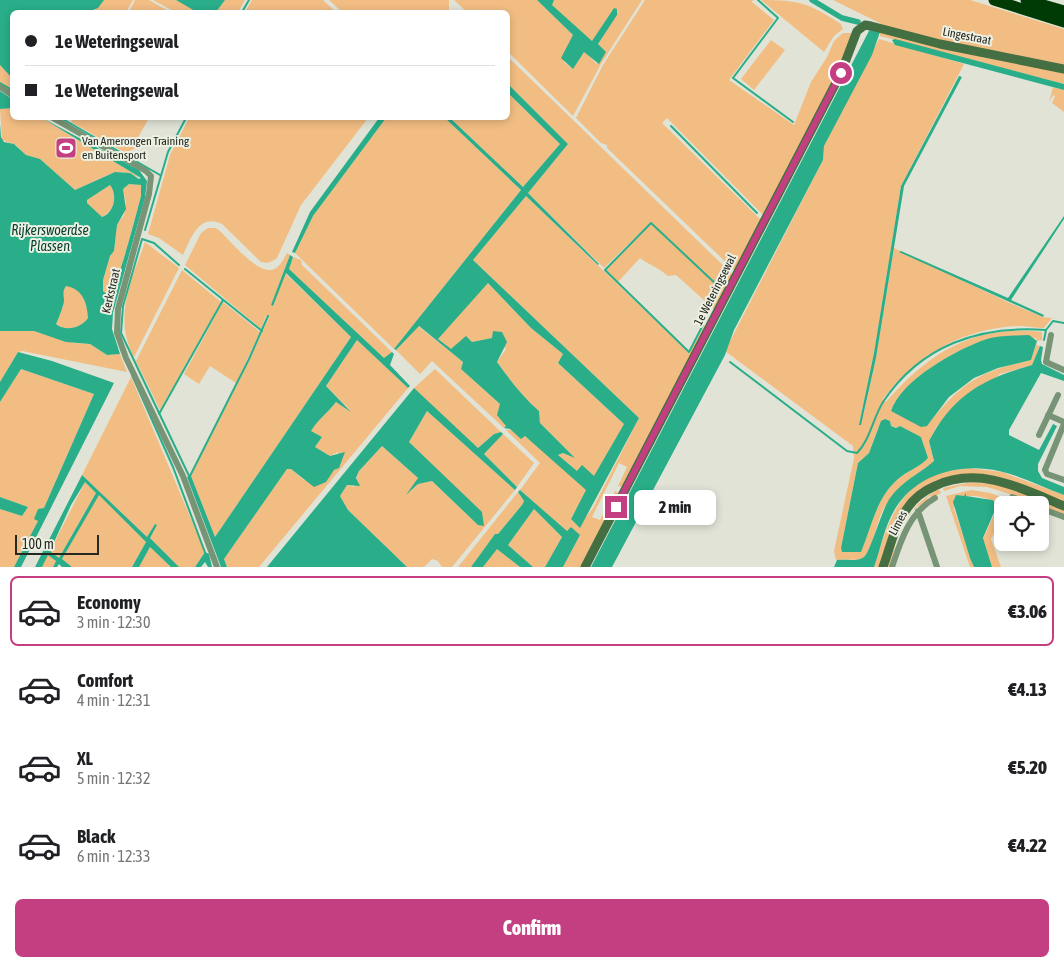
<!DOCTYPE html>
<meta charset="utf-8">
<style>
:root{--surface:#fff;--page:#f6f6f6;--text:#202124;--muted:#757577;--line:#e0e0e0;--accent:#c43f82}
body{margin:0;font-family:"Asap Condensed",sans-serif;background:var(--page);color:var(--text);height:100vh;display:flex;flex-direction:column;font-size:19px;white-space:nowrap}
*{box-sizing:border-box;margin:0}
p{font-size:16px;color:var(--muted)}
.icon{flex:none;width:28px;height:28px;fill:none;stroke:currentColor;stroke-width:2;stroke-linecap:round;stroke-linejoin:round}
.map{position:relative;height:567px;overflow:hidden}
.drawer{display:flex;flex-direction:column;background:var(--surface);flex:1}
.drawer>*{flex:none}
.guide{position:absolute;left:10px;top:10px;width:500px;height:110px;border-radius:8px;box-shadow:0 2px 8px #0003;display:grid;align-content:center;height:110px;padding:0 15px;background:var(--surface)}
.fabs{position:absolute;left:994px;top:496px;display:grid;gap:10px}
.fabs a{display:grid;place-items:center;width:55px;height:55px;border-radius:8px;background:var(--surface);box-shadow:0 2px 8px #0003;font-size:25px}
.scale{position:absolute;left:15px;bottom:12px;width:84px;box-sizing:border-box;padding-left:5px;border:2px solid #262822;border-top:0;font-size:14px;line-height:18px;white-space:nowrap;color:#262822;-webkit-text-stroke:4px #edf1e3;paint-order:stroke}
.end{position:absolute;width:22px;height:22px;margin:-11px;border:6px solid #c43f82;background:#fff;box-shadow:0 0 0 2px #fff}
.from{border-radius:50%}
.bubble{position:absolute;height:35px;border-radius:8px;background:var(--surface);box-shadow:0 2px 8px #0003;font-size:16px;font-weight:800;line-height:35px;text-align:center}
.guide b{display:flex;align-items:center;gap:18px;height:48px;font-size:19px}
.guide b+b{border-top:1px solid var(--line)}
.guide i{width:12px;height:12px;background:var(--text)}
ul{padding:9px 0 0;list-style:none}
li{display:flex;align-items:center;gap:15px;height:70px;margin:0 10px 8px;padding:0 5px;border:2px solid transparent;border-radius:8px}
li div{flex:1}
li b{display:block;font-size:19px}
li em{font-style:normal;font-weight:800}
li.active{border-color:var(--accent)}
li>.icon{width:45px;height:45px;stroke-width:1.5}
.button{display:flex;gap:10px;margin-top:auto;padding:10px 15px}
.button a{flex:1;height:58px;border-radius:8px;background:var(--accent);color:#fff;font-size:20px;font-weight:800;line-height:58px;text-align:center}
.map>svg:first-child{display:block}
.green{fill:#f2bd83;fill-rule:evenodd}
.water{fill:#29ae89;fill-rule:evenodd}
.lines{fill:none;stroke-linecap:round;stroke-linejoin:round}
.stream{stroke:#29ae89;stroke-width:2}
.canal{stroke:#29ae89;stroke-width:5.5}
.street{stroke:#779476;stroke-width:6}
.secondary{stroke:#436f42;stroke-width:9}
.highway{stroke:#003a04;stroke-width:11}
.route{stroke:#c43f82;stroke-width:6}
.labels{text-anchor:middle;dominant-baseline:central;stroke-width:4;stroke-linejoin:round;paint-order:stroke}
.street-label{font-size:12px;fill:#262822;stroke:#edf1e3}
.poi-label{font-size:12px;fill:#262822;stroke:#edf1e3;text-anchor:start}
.water-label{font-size:14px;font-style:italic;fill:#043d2d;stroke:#edf1e3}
</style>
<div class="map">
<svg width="1064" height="567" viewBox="0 0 1064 567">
<rect width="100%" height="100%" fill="#e0e3d6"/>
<path class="green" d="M104,0H133L126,12H86L94,11Z
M135,0H149L170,12H129Z
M153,0H176L203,12H175Z
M225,0H245L238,12H216Z
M252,0H323L336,12H245Z
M329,0H449V12H342Z
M454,0H537L573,35L564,62L573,69L584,51L597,64L598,44L618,10L614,8L592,42L551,5L554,0H642L601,64L573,116L508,52V12H467Z
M645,0H753L752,2L774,20L729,80L794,125L811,82L827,57L834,41L843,33H853L850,47L764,216L667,118L662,123L762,221L735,271L607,148V145L601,143L576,118L603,65Z
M761,0C800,0 808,3 841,24L843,29L834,36L824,52Z
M833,0H970L1064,29V66L896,31Z
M880,32L1064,72V84L880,36Z
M879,39L964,64L901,186L874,353L859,425L864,413L876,358L894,248L1012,304L1043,317L1052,318L1044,328C1035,328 1026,326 1017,326C962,329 916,355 883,399L886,402C929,352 975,324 1042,332V340L1037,341L1036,338C1020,337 1004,335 989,339C959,347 901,381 891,411L927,426C961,383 978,372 1031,360L1036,345L1040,346L1032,365L1000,374L937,426L929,441L934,462C913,477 895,487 882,512C877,522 871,553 863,558C856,562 844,558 836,560L834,551L854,458L853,446L725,351L823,160L824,146ZM884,419L890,421L891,426L897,428L899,426L921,437L928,458C920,467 907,471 898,479C876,498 872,526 861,552H842L841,548L858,463L869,453L878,428Z
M771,40L785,50L754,90L741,79Z
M508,57L731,273L733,276L715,310L676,275L668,276C658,267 649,265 640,258L618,282L606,270L651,224L717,286L651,222L604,268L528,193L568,144L508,84Z
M0,65L12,78V91L0,84Z
M1053,87L1064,90V112L1052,103L1055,96L1053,95L1049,102Z
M508,93L560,144L523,187L450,118H508Z
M3,108H12V118H42L141,178L124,172L110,174L75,190L40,159L26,155L16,145L2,140L0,109Z
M73,118H149L136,141L138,147L126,153L71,122Z
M189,118H368L301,205L277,258C271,262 268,264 261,262L222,224C199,213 191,238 183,255L159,238L148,234L170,155Z
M386,118H445L521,190L394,349L295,253L313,216Z
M129,184L141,185V196C137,210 117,292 108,295L103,291V280L110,256L114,251L117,225L124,215L126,203L123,189Z
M110,185C118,195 114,213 101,217L87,203V200Z
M526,196L689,353L705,325L706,327L624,487L618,486L627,467L619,463L592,517L600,520L615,491L620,494L581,567H563L580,535L575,531H567L520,490L540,463L506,430C524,426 572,477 587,490L571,518L587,516L593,508L639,418L473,260Z
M208,228H216L221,232C231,242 256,272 271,270C279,269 283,260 287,253L290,255L271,305L273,306L285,273L351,337L215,537L191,476L251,357L269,317L266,316L261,329L185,265L201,233Z
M145,242L179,268L134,357C113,318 131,281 145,242Z
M293,257L301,260L302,265L392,352L384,358L289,269Z
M182,270L221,302L160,410L136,361Z
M488,283L531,328L563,354L558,363L624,424L594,477L577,471L558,455L563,453L574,457L540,423L539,411C522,396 510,380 497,362L506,349L492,338L472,342L466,337L451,350L437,338Z
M66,285C83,289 87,303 88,318L80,327L65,329L56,324C58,321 64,304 64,301C64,294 62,292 66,285Z
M223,302L260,332L236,383L210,366L199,384L184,374Z
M418,326L463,362L461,369L500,404L506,426L504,428L432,361L420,374L396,350Z
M4,330L34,331L74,343L90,344L107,355L120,354L127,372L22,351L18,352L0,382V331Z
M357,340L408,388L259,567H227L224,559L287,469H291L304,480L327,477L334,470L339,468L338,452L330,456L315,447L322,437L311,431C319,418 328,413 336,402L351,411L326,386Z
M21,369L94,394L44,508L37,510L38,521L14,567H0V509L22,516L28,507L0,497V402Z
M435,369L501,432L494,434L478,448L417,392L414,388Z
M131,377L205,552L195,567H179L150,538L157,525L155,524L147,537L82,475Z
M427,411L515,490L452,567H442L438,561L432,559L424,567H407L348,510L340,496L347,485L354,487L359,471L382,446L418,478L409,493L418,484L432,481L478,525L431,464L409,442Z
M503,434L534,463L517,487L484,454Z
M969,468L1002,472L1064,495V503L994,476L963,474L935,481L917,492L880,567H874C886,529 898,484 941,472C950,470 960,470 969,468Z
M85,482L96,493L59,558L50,551Z
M972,482L1002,485L1064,509V515L1026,499L987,487L960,486L944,491L943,488Z
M939,489L941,493L932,498L930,496L927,498L928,500C924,503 918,506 916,508C897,520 895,551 890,567H886C897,533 907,506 939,489Z
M971,490L990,493L1009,500L1007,505H1002V516L991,539L1001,567H992L983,539L998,506C988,495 972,495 958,497L957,494L954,499V509L974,567H970L946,496Z
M518,492L524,501L522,505L498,534H495L471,567H458Z
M99,494L146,542L132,567H72L62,559Z
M534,509L562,537L545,567H533L508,545Z
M150,547L171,567H139Z
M497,548L520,567H483Z
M48,554L56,561L53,567H42Z"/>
<path class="water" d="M0,0H104L98,8L88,12H12V78L0,65Z
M176,0H225L216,12L195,11Z
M537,0H554L552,5L592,41L614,8L617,9V15L598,44L606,52L599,64L584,52L573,69L561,58L573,35Z
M870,29L880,32L872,55L824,146L823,160L734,330L725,355L612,567H591Z
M895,39L1064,84V90L895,45L892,40Z
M959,76L962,77L904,186L876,358L861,425H859L874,353L901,186Z
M508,84L568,144L528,193L599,264L598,265L526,196L473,260L639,418L580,528L571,519L586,490L525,436L521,439L510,429L504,428L506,426L497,415L500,404L461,369L463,362L419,326L396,350L394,349L521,190L445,118H450L523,187L560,144L508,93ZM488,283L531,328L563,354L558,363L624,424L594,476L582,465L577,471L558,455L563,453L575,458L540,423L539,411C522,396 510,380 497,362L507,342L502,332L493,331L492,338L472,342L466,336L451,349L438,339Z
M0,91L12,99V108L0,109Z
M42,118L139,170L147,181L145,198L113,313L112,329L120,354L107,355L90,344L66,342L34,331H0V124L1,137L4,142L14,144L26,155L40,159L75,190L115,172L130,173L139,179L141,178ZM129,184L141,185V196C137,211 117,292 108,295L103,291V280L110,256L114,251L117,225L126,209L123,189ZM110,185C118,195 114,213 102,217L87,203V200ZM66,286C83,289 87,303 88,318C81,328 66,332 56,324C58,321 64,304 64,301C64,294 62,292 66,286Z
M379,118H386L313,216L295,253L292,252L310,212Z
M1064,216V219L1011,300L1044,315L1043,317L899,252L901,251L1008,298Z
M290,255L293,257L289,269L384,358L392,352L394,354L390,365L410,386L408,388L357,340L326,386L351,412L336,402C328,413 319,418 311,431L322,437L315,447L330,456L345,452L339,468L334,470L326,482L314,487L291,469H287L224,559L227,567H221L187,477L191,476L215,537L351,337L286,273L273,306L271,305Z
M1029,335L1037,341L1031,360L998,368L974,378L949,397L927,426L921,427L891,411C901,380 957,349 987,339C1000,335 1015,336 1029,335Z
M1040,346L1043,347L1041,360L1042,364L1064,375V381L1041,373L1009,430V435L1039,450L1053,424L1057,426L1038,464V471L1042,478L1064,487V495C1043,487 1021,476 999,471C960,462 916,474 895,509C884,527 881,548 874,567H834L837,560C845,559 858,562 864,557C870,553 882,509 890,498C902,481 919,474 934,461L929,441C954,394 983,379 1032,365Z
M18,352L52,361L114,383L21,567H14L38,521L34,519L38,509L44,508L94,394L21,369L0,402V382Z
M414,388L478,448L494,434L501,432L503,434L484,454L517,487L515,490L427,411L409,442L482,512L484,526L478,525L432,481L418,484L406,495L418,478L382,446L359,471L356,478L360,486L347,485L340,496L348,510L407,567H267Z
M885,419L890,421L891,426L896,428L900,426L921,437L928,458C920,467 907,471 898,479C876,498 872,526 861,552H842L841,548L858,463L869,453L881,421Z
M82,475L147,537L155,524L157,525L150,538L179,567H171L150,547L139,567H132L146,542L99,495L62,559L72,567H62L59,564L57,567H53L56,561L48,555L42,567H35ZM85,482L96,493L59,558L50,551L71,505Z
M520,490L567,531L571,527L580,535L563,567H545L562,537L534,509L508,545L533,567H520L497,549L483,567H471L495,534H498L522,505L524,501L518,492Z
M966,493V496L992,500L998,503L983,538L992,567H974L970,558L953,502L956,495L964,496Z
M0,497L28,507L22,516L0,509Z
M205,552L209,554L212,567H208L205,562L201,567H195Z"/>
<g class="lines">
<path class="stream" d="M758,0L778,18L733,78L793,122
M242,12L249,0
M0,83L12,90
M61,118L160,175
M671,126L757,213
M145,230L168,152L186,118
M179,265L154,243L142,239L123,306L121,333L190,478
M185,269L262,331
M703,325L689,352L605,270L651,223L717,285
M1044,340L1046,330
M730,362L847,451L857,453C870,440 873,418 883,402C921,345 980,325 1046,330L1053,321L1064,323
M132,375L173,467L206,555
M159,414L223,300
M190,476L249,359L268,316"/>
<path class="canal" d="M812,0L842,18L858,22"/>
<path class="street" d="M0,87L12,95
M53,118L146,171L151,176L149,194L118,309L117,333L126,358L183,476L217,567
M1051,335L1046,362L1064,370
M1048,415L1064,422
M1064,424L1045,470L1047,474L1064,480
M1039,435L1058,395
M1012,497L1033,505
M1040,508L1064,517
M918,511L937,567
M892,567C901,540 909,513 935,498"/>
<path class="secondary" d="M585,567L841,73L857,31L865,25L871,26L940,44L1064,69
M883,567C890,548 894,527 906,510C913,499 923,491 935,486C979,465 1023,489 1064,506"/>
<path class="highway" d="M994,0L1064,22
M1026,0L1064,11"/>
</g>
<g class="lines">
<path class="route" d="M616,507L841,73"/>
</g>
<defs>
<g id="stadium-square" transform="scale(1.125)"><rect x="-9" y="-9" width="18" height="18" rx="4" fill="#c43f82" stroke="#edf1e3"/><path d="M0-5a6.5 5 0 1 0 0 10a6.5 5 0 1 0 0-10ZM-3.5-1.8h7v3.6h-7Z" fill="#fff"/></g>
</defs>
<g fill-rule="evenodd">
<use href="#stadium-square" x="66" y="148"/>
</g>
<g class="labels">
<g class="street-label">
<text transform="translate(967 36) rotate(11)">Lingestraat</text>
<text transform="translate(715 290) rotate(-63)">1e Weteringsewal</text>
<text transform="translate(111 291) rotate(-77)">Kerkstraat</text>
<text transform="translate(898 523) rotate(-62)">Limes</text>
</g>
<g class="poi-label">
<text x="82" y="141">Van Amerongen Training<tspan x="82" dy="14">en Buitensport</tspan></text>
</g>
<g class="water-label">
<text x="50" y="230">Rijkerswoerdse<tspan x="50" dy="16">Plassen</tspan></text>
</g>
</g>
</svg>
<div class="fabs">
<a><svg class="icon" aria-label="locate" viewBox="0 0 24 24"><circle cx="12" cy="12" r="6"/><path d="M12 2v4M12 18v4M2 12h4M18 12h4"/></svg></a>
</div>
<div class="scale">100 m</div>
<i class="end from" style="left:841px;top:73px"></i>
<i class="end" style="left:616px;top:507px"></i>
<div class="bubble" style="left:634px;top:490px;width:82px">2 min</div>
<div class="guide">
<b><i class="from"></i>1e Weteringsewal</b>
<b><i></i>1e Weteringsewal</b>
</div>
</div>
<section class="drawer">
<ul>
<li class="active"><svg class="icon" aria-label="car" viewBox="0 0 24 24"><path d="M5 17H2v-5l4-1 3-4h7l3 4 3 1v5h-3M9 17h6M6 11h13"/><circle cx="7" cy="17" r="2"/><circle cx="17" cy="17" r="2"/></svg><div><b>Economy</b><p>3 min · 12:30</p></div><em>€3.06</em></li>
<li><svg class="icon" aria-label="car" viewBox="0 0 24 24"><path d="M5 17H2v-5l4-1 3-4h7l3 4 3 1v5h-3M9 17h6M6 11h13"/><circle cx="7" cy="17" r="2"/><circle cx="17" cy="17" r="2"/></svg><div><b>Comfort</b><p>4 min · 12:31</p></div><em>€4.13</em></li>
<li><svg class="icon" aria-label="car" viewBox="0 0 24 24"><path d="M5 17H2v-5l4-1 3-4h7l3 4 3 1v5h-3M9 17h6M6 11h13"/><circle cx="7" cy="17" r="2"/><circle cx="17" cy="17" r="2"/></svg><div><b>XL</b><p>5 min · 12:32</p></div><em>€5.20</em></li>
<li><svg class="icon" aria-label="car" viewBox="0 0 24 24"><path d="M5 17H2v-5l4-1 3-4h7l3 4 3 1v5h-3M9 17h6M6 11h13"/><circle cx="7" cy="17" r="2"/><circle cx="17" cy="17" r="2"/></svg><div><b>Black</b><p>6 min · 12:33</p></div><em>€4.22</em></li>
</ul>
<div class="button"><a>Confirm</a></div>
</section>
